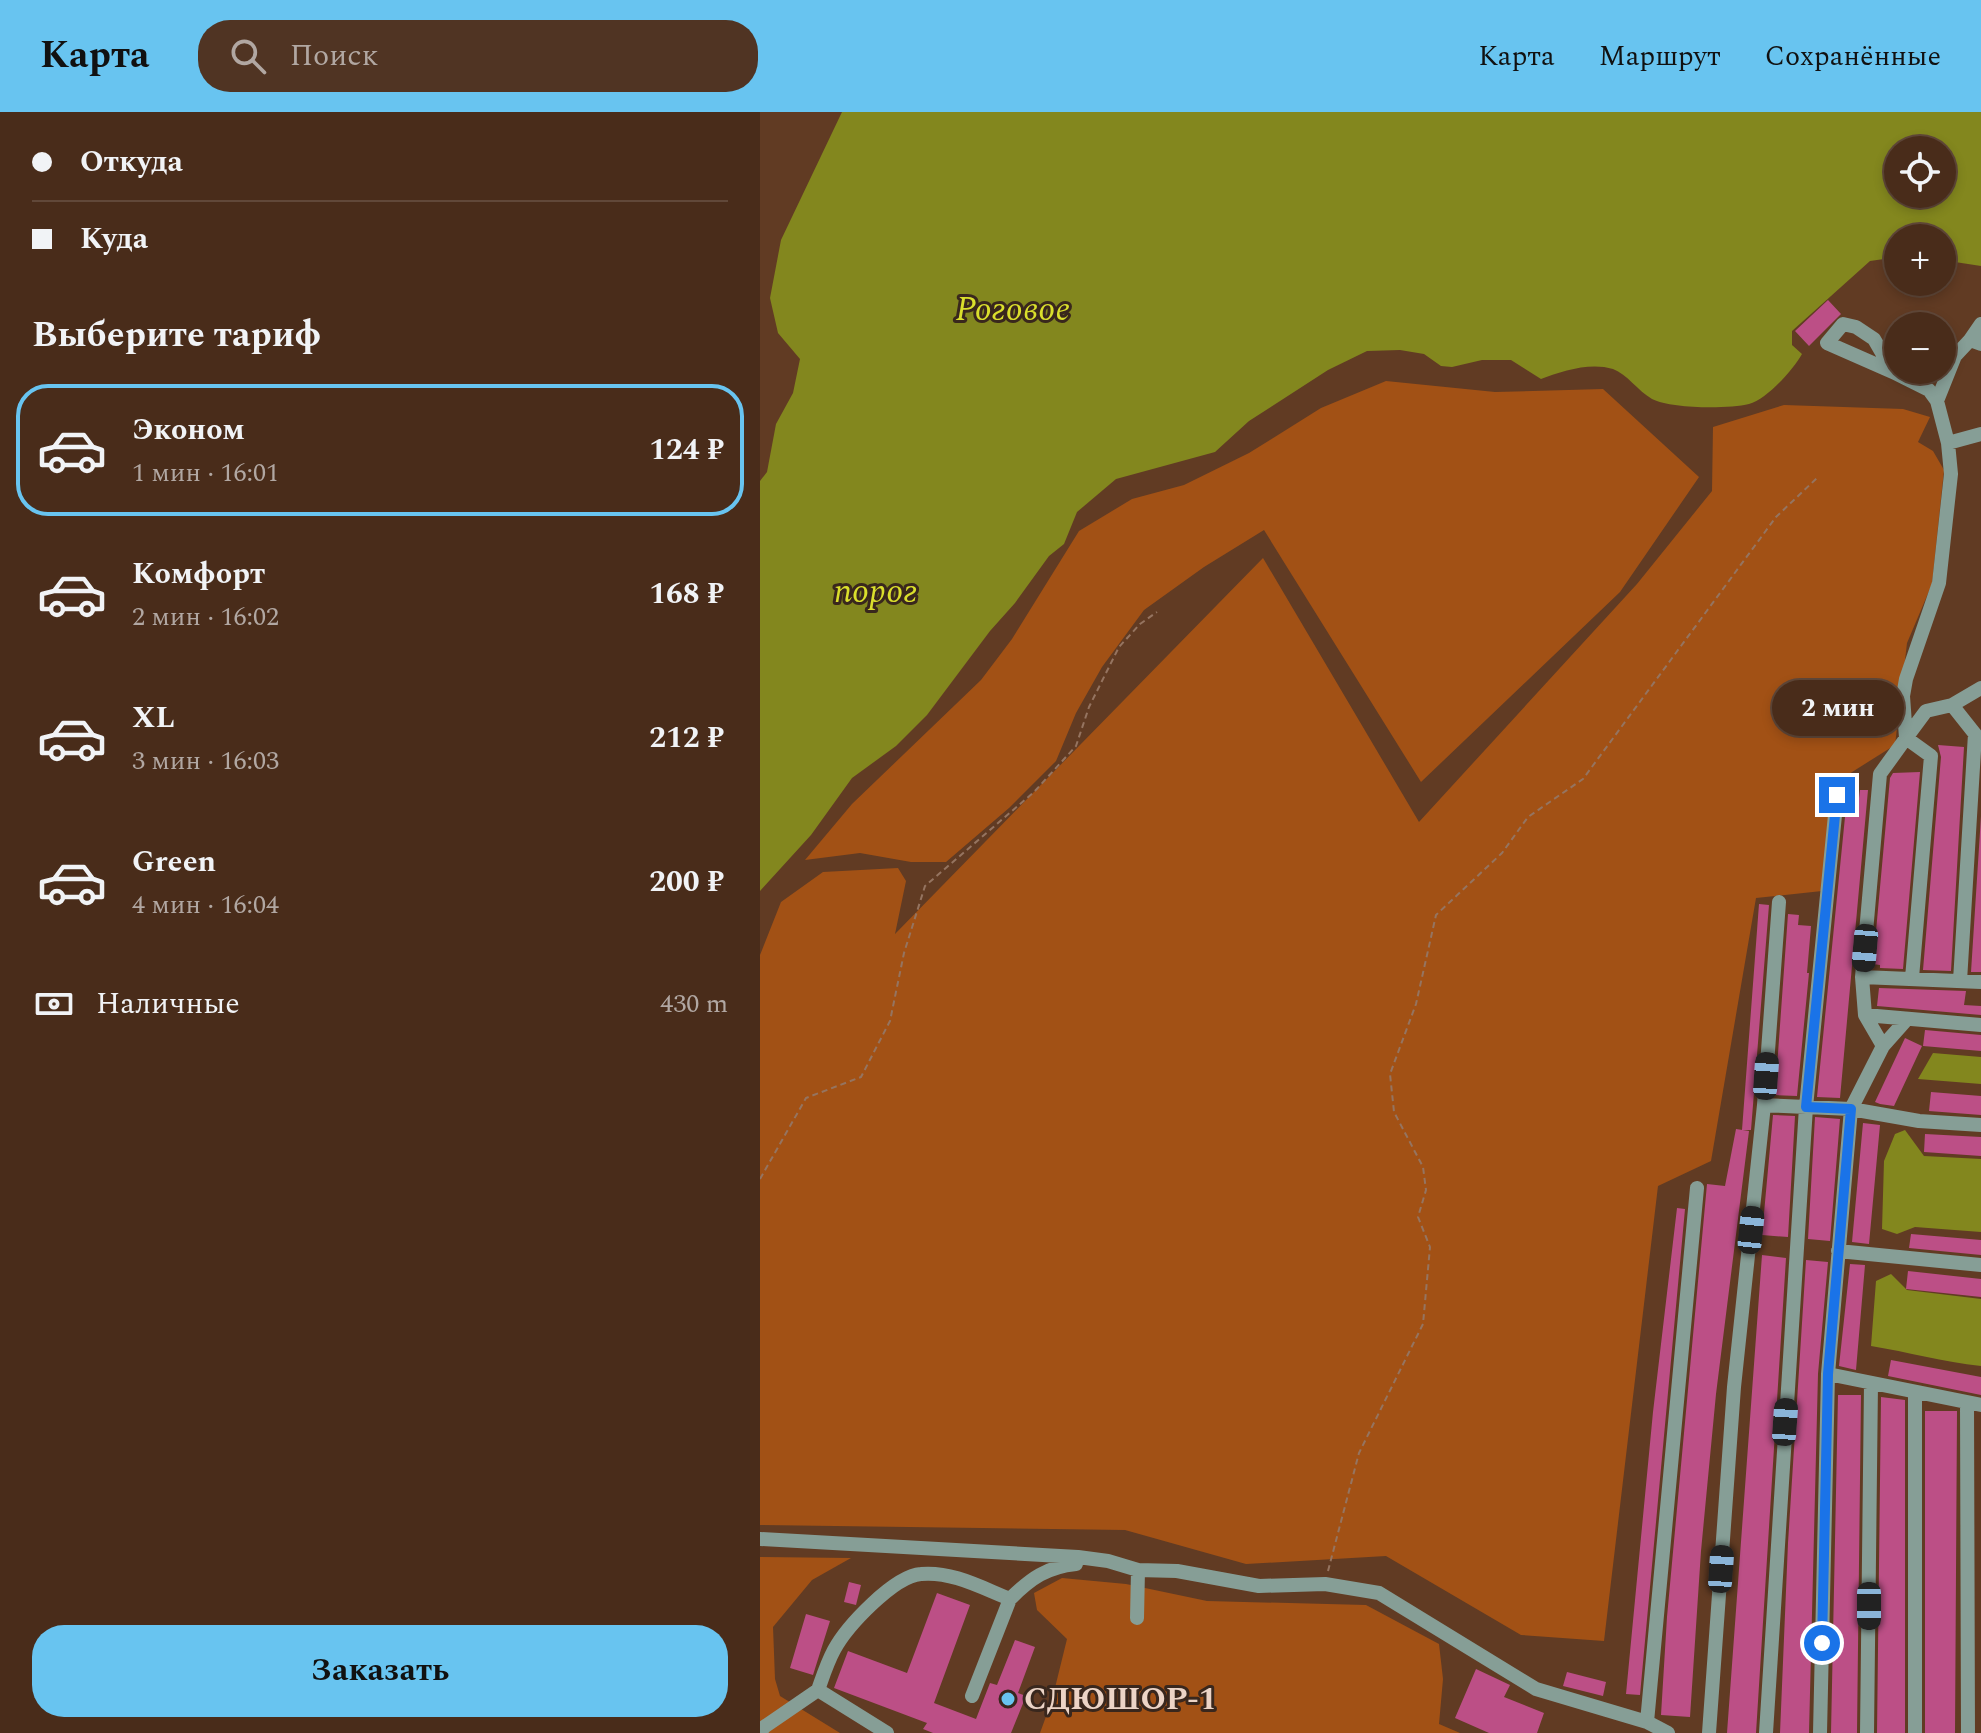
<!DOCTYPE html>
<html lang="ru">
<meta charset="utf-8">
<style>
:root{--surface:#492c1a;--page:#503423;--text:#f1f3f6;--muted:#b1a7a2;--line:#614839;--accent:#68c4f0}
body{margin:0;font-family:Spectral,serif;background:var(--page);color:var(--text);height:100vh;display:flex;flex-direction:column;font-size:30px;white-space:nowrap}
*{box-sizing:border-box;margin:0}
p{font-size:26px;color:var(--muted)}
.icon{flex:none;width:44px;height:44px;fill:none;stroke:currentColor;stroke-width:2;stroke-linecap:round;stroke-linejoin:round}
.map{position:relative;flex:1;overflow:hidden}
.panel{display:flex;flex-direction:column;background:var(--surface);width:760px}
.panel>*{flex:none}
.top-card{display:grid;align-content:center;height:176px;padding:0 32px;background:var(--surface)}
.fabs{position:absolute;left:1124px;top:24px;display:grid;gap:16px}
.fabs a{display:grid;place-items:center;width:72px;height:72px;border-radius:50%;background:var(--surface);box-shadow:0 4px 12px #0003,0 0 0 2px var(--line);font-size:40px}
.end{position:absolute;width:36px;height:36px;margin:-18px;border:10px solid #1a73e8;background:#fff;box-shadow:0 0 0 4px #fff}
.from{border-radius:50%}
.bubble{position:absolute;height:56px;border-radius:28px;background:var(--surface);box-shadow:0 4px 12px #0003,0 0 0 2px var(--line);font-size:26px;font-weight:700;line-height:56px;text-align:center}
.car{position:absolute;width:24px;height:48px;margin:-24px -12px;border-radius:10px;box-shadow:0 0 6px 2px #0007;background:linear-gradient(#222 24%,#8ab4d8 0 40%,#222 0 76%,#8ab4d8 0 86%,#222 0)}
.top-card b{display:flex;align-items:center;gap:28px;height:76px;font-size:30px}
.top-card b+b{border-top:2px solid var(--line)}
.top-card i{width:20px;height:20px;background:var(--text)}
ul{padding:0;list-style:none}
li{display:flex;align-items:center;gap:24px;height:132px;margin:0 16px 12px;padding:0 16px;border:4px solid transparent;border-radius:32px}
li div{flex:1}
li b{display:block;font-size:30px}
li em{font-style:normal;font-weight:700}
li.on{border-color:var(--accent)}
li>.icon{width:72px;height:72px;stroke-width:1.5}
h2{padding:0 32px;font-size:36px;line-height:96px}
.pay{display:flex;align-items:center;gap:20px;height:88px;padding:0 32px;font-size:30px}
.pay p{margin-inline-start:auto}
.button{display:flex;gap:16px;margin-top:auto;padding:16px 32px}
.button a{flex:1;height:92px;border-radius:32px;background:var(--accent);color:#111;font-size:32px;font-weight:700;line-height:92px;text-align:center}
header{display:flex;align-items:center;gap:48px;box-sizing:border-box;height:112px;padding:0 40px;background:var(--accent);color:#111}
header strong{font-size:38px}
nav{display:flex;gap:44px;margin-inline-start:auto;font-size:28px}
.search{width:560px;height:72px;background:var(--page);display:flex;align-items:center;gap:20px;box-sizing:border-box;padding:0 28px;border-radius:32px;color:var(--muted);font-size:30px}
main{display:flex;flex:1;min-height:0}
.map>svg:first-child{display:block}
.green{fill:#a25115}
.water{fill:#83871e;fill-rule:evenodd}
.building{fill:#bc4f86}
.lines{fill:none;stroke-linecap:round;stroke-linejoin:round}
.path{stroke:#957460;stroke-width:2;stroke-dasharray:6 4;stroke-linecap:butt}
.minor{stroke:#869e96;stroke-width:14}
.route{stroke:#1a73e8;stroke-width:10}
.poi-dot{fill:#68c4f0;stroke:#39271d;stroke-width:3}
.labels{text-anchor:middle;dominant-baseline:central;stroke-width:6;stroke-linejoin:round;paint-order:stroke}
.poi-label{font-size:32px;font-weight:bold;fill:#ecd4c6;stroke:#39271d;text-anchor:start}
.water-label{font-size:34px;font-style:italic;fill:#dadf2c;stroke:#39271d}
</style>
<header>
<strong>Карта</strong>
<div class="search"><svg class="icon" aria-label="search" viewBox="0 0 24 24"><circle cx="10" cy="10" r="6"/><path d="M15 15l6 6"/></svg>Поиск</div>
<nav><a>Карта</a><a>Маршрут</a><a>Сохранённые</a></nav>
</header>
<main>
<section class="panel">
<div class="top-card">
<b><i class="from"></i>Откуда</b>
<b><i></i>Куда</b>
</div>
<h2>Выберите тариф</h2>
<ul>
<li class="on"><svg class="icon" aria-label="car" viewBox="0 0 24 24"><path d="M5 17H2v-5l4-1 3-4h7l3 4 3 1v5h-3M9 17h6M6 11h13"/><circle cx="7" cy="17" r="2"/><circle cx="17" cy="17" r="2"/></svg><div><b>Эконом</b><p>1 мин · 16:01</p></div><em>124 ₽</em></li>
<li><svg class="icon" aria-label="car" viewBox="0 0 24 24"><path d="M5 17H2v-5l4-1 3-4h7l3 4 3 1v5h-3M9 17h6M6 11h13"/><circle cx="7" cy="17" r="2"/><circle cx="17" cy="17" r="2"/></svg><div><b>Комфорт</b><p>2 мин · 16:02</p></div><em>168 ₽</em></li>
<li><svg class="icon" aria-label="car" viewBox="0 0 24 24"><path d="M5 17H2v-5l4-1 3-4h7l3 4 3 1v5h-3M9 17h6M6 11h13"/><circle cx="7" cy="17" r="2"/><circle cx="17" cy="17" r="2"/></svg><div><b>XL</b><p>3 мин · 16:03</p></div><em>212 ₽</em></li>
<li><svg class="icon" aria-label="car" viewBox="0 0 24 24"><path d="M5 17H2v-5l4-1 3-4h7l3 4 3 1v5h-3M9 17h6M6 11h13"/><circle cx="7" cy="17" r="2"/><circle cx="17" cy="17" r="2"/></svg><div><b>Green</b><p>4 мин · 16:04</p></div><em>200 ₽</em></li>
</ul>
<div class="pay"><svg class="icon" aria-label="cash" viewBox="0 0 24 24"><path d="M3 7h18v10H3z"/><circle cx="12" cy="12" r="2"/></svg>Наличные<p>430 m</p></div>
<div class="button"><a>Заказать</a></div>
</section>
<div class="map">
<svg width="1221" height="1621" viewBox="0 0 1221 1621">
<rect width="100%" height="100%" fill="#613b23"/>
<path class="green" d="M626,269L735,280L843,277L939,365L860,480L661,670L504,418L444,455L384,498L342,555L316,601L296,649L249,696L186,750H151L100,741L45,748L92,692L221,568L252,527L319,419L372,387L424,373L489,341L561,296Z
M1024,293L1143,297L1170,305L1158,330L1173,339L1184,358L1172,472L1147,531L1135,633L1073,672L1062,779L996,786L951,1049L898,1074L844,1529L761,1523L626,1444L486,1452L365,1418L0,1413V843L21,790L63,760L138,756L146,769L135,822L503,446L659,710L877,472L952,379L953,315Z
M0,1445L91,1446L52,1468L13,1515L15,1567L20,1584L80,1621H0Z
M302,1466L366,1472L447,1489L606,1493L679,1532L683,1567L679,1612L700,1621H280L292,1588L307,1527L277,1498L274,1481Z"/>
<path class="water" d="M82,0H1221V154L1182,148V126H1138V145L1110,149L1032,219V233L1042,242C1033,258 1007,287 989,292C968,297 912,297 892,287C878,279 867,262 853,257C830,250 802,259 781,267L751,248H722L692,255L681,254L664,242L640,238L607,239L568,258L489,309L455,340L356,367L317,400L304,432L289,444L255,491L230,519L167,603L136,634L92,666L51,723L0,779V369L7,360L16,312L33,281L40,247L18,221L10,186L21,128ZM1182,38V82H1138V38Z
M1173,941L1221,945V972L1158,967Z
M1145,1018L1164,1044L1221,1047V1120L1155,1115L1137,1122L1122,1117L1124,1049L1135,1022Z
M1131,1162L1147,1178L1221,1187V1254C1183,1250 1148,1240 1111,1234L1116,1169Z"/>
<path class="building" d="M1068,188L1081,202L1049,234L1035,219Z
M1178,633L1204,635L1191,859L1163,858L1181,645Z
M1160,660L1143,857L1120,856V853L1113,852L1130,666L1133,661Z
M1100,678H1108L1080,986L1057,985L1087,685L1099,686Z
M1221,704V860H1211Z
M999,792L1009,793L991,1018H982Z
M1028,802L1039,803L1038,813L1051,814L1047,861H1049L1037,984L1015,983Z
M1119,876L1206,879L1204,893L1221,894V903L1117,894Z
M1165,918L1221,923V939L1163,934Z
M1145,926L1162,934L1134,994L1120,992L1115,990Z
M1171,980L1221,984V1003L1169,999Z
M1013,1003L1035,1004L1028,1125L1002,1123Z
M1055,1005L1080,1007L1070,1129L1048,1127Z
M1103,1011L1120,1013L1109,1132L1092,1130Z
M976,1017L989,1019L956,1282L941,1439L930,1605L901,1603L907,1505L947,1072L965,1074Z
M1165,1022L1221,1025V1044L1164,1040Z
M917,1096L925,1097L880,1583L866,1582L893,1300Z
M1151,1122L1221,1128V1143L1149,1136Z
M1002,1143L1026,1146L996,1621H967Z
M1046,1148L1068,1150L1058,1262L1049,1621H1020L1028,1431Z
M1090,1152L1105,1153L1096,1258L1079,1254Z
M1148,1159L1221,1167V1185L1146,1177Z
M1131,1248L1221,1265V1283L1128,1264Z
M1078,1283H1101L1097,1621H1071Z
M1121,1285L1145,1288V1621H1117Z
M1165,1299H1197L1195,1621H1165Z
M89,1470L101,1473L96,1493L84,1490Z
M177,1481L210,1493L174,1591L216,1607L230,1571L237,1573L255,1528L275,1535L258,1581L266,1584L251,1621H173L163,1617L167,1611L74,1576L88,1539L147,1561Z
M46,1502L70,1509L53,1563L30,1556Z
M716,1557L750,1573L744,1585L784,1601L777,1621H729L695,1606Z
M807,1560L846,1570L843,1584L803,1574Z"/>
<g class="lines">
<path class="path" d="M0,1067L46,986L101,965L130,909L144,841L165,774L274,680L316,634L329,595L359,535L380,512L397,500
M568,1459L599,1341L663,1212L670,1135L658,1105L666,1078L663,1055L634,1000L630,962L656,892L676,803L742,741L768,705L823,667L1016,405L1057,366"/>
<path class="minor" d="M1210,228L1221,212
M1177,289L1195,244L1210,228L1221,232
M1188,331L1221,322
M1192,593L1215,622L1200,869
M1102,865L1221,870
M1152,866L1171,644L1146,626L1166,599L1192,593L1221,576
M1105,903L1221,913
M1123,934L1147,907
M1004,993L1091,997L1159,1009L1221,1013
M1078,1139L1221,1153
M1068,1262L1221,1293
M1207,1291L1208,1621
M0,1427L318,1445L348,1449L378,1458L417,1459L499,1474L565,1472L619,1481L776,1577L887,1610L937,1076
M250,1487C271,1466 287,1455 316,1452
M377,1506L378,1458
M887,1610L908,1621
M0,1621L4,1615L58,1578
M127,1621L58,1578C63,1564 67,1551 74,1538C87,1514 134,1464 161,1462C192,1459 222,1476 250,1487L212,1584
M949,1621L974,1275L1004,993L1019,790
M1006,1621L1046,995L1077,683
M1060,1621L1068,1262L1091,997L1123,934L1105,903L1102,865L1120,662L1146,626L1143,584L1146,567L1179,471L1191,362L1188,331L1177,289L1169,278L1133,260L1114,227L1096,215L1083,212L1067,231L1133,260
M1107,1621L1111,1271
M1155,1621V1280"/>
</g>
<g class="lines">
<path class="route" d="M1062,1531L1068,1262L1091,997L1046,995L1077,683"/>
</g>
<circle class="poi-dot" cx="248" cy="1587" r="8"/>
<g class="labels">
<g class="poi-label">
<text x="264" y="1587">СДЮШОР-1</text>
</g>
<g class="water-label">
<text x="253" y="198">Роговое</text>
<text x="116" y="480">порог</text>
</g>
</g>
</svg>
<div class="fabs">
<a><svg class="icon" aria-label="locate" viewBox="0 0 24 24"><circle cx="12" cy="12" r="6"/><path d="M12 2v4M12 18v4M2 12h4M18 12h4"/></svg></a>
<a>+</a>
<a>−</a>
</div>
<i class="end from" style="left:1062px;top:1531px"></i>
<i class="end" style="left:1077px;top:683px"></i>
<div class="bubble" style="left:1012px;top:568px;width:132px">2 мин</div>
<i class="car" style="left:1105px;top:836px;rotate:185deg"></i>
<i class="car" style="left:1006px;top:964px;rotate:4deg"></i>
<i class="car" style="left:991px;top:1118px;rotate:6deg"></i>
<i class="car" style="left:1025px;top:1310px;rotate:4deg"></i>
<i class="car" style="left:961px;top:1457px;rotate:4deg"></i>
<i class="car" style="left:1109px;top:1494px;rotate:180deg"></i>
</div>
</main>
